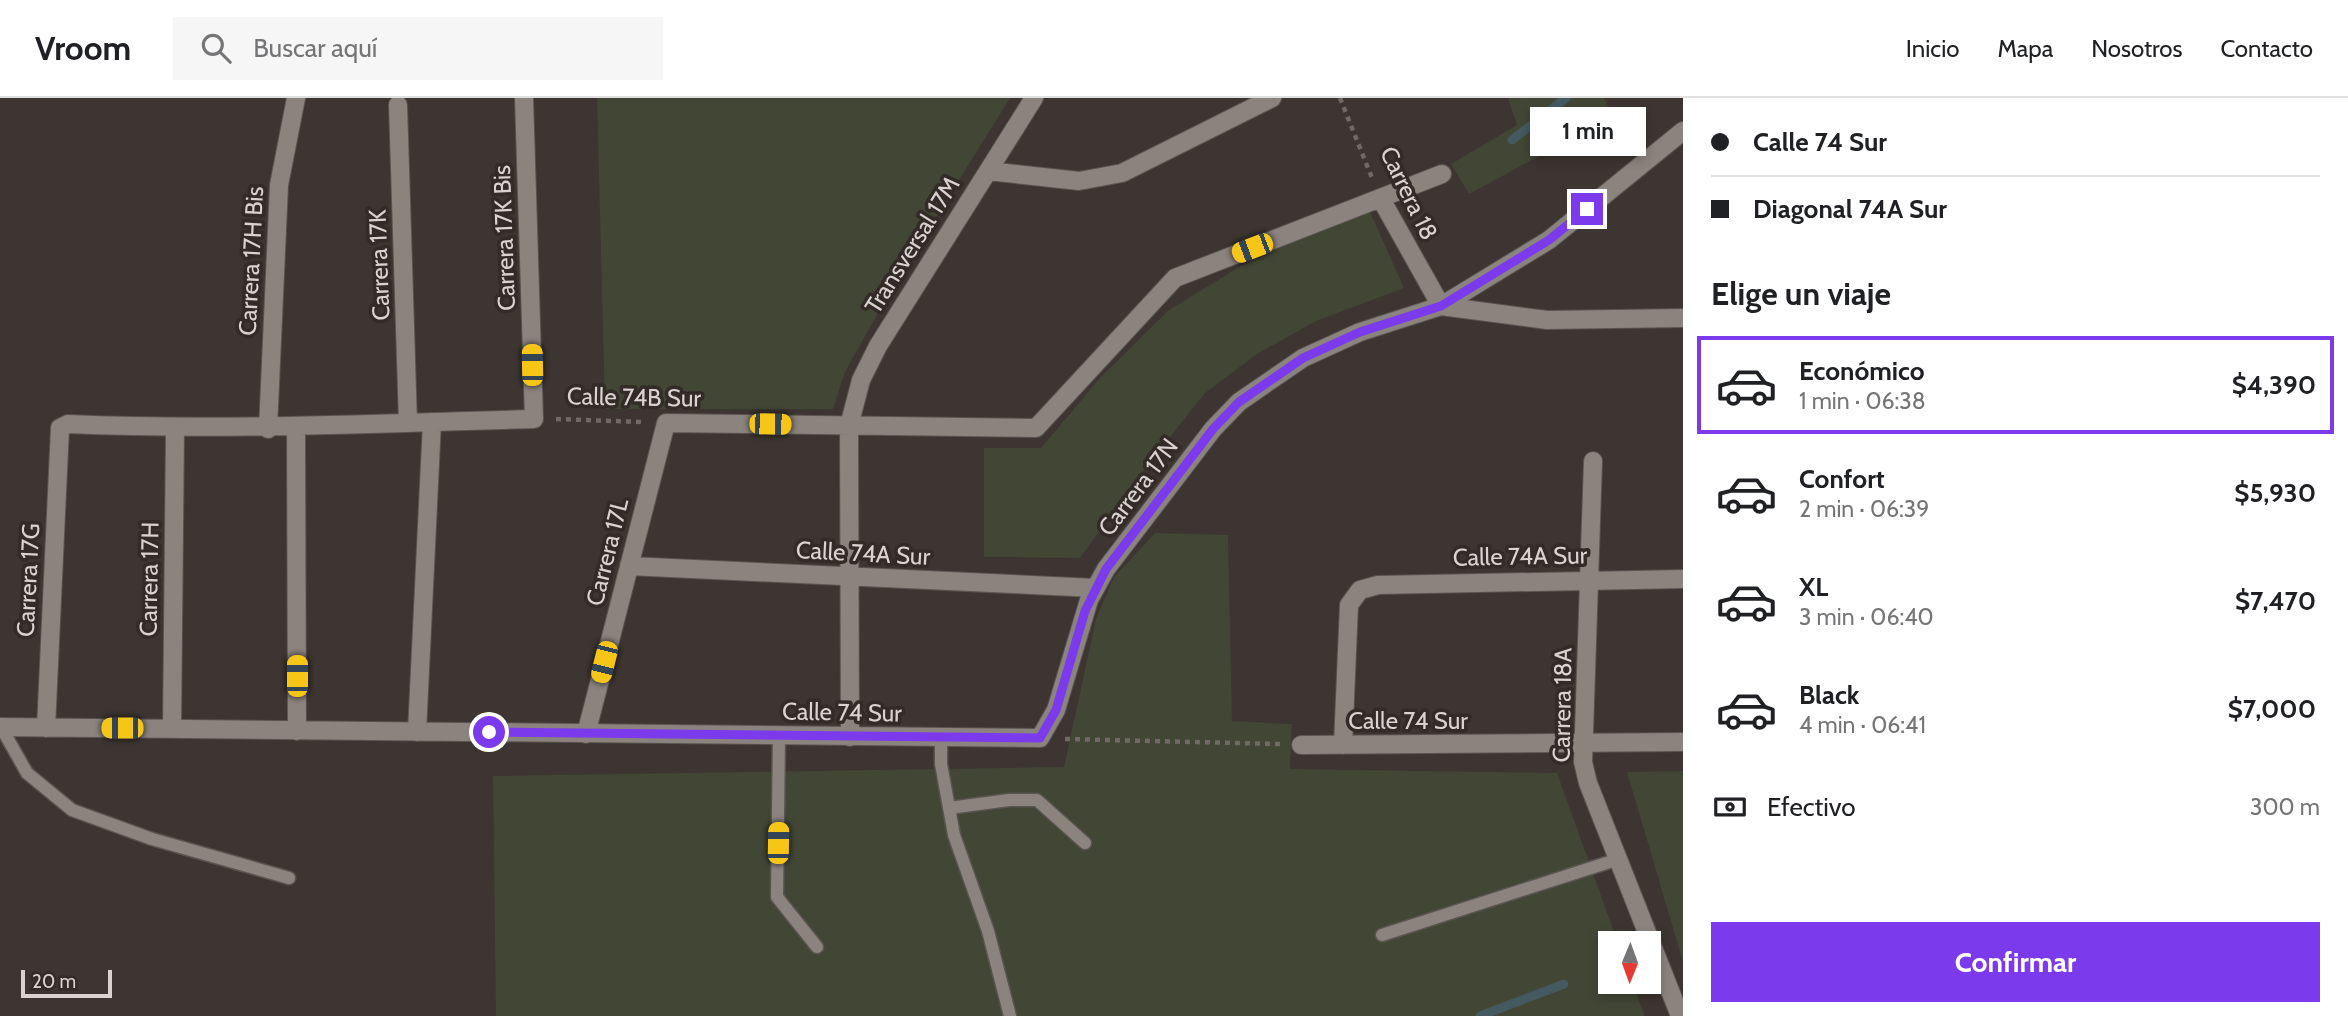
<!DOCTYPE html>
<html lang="es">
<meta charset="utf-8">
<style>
:root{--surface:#fff;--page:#f6f6f6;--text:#202124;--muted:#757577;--line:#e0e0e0;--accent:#7c3aed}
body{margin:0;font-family:Cabin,sans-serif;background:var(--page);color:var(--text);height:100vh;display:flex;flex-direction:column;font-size:26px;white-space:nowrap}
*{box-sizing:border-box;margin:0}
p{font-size:23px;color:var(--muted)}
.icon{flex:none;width:38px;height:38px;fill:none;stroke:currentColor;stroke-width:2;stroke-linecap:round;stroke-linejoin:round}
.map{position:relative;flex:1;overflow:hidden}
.drawer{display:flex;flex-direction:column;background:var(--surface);width:665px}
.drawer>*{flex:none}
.banner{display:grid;align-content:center;height:154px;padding:0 28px;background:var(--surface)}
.needle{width:46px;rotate:181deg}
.tools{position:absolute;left:1598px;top:833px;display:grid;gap:14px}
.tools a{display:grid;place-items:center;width:63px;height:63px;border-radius:0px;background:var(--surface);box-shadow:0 4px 10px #0003;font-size:35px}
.scale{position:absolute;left:21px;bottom:18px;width:91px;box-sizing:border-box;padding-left:7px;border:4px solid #d8d3d1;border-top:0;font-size:19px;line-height:24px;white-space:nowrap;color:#d8d3d1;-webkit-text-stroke:5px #322b27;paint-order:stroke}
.end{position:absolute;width:32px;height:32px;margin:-16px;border:9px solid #7c3aed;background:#fff;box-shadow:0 0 0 4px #fff}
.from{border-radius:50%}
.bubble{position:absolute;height:49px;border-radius:0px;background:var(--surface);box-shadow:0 4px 10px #0003;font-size:23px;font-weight:700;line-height:49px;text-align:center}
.car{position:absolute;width:21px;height:42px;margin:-21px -10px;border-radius:9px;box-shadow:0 0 5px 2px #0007;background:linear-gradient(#f5c518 24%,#345 0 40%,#f5c518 0 76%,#345 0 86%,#f5c518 0)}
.banner b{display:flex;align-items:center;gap:24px;height:66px;font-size:26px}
.banner b+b{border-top:2px solid var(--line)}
.banner i{width:18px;height:18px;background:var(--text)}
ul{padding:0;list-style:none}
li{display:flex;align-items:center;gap:21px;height:98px;margin:0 14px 10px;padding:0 14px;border:4px solid transparent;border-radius:0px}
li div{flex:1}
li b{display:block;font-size:26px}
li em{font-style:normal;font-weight:700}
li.current{border-color:var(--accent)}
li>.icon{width:63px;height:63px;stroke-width:1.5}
h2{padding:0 28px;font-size:32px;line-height:84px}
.pay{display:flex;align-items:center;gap:18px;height:77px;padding:0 28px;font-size:26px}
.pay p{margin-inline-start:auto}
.cta{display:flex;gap:14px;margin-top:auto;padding:14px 28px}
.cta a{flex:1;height:80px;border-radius:0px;background:var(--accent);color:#fff;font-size:28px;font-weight:700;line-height:80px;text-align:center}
header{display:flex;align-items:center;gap:42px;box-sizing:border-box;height:98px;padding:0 35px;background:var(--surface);border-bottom:2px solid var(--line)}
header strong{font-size:33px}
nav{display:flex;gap:38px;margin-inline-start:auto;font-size:24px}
.search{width:490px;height:63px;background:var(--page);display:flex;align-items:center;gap:18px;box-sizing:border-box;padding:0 24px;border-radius:0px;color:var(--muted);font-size:26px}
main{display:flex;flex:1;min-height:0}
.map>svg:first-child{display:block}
.green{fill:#414635}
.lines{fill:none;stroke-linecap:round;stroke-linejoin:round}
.stream{stroke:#445a60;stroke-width:9}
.lane-casing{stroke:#595450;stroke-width:15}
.street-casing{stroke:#595450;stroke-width:20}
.path{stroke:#706966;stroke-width:4.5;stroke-dasharray:5 5;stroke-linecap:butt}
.lane{stroke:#8b837e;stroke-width:12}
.street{stroke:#8b837e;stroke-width:18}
.route{stroke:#7c3aed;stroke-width:9}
.labels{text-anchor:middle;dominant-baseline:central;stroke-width:7;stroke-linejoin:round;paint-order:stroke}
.street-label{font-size:24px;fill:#d8d3d1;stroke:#322b27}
</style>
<header>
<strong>Vroom</strong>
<div class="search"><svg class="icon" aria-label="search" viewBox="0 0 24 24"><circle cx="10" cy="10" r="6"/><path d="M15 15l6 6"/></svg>Buscar aquí</div>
<nav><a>Inicio</a><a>Mapa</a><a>Nosotros</a><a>Contacto</a></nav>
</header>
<main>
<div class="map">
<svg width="1683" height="918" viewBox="0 0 1683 918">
<rect width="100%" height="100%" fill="#3c3531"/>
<path class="green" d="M597,0H1010L889,195L845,274L833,311H605Z
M1508,0H1604L1613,18L1469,96L1451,66L1517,27Z
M1370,114L1404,190L1316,223L1257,256L1205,295L1143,373L1080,460L984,459V350H1041L1100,280L1169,212L1241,168L1312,135Z
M1155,435L1228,437L1232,623L1292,626L1290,671L1557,675L1618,845H1610V884H1632L1645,918H496L493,678L1064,669L1096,521L1114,479Z
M1683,673V864L1627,674Z"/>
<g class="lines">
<path class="stream" d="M1512,42L1566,0
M1480,918L1564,886"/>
<g class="lane-casing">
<path id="lane" d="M1,629L27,675L72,712L152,741L289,780
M779,638L777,799L817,849
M941,640V666L954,737L988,833L1010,918
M949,710L1009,702H1037L1085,745
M1382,837L1619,761"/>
</g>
<g class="street-casing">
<path id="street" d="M398,7L408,325
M988,73L1079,83L1122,75L1272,0
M1381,101L1441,208L1547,222L1683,220
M296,330L297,633
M268,331L279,87L296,0
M1593,363L1583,664L1588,685L1680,918
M629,468L1095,490
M0,629L1040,640L1056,612L1089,502L1106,471L1213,331L1239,304L1303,260L1360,234L1441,208L1549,142L1683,33
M46,630L60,330L68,326C224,333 378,325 534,321L524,0
M172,631L175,331
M417,634L432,324
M586,636L666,325L1036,330L1175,180L1442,76
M850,639L849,328L861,282L878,248L1034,0
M1301,647L1683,644
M1343,647L1349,507L1360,492L1378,487L1683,481"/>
</g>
<path class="path" d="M1340,0L1372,80
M556,321L642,324
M1065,641L1280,646"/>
<use href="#lane" class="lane"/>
<use href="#street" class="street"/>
</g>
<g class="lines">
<path class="route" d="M489,634L1040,640L1056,612L1085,513L1106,471L1213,331L1239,304L1303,260L1360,234L1441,208L1549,142L1587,111"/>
</g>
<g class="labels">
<g class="street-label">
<text transform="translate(1409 95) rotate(64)">Carrera 18</text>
<text transform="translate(504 140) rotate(-92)">Carrera 17K Bis</text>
<text transform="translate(912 147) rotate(-58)">Transversal 17M</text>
<text transform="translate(251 163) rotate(-87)">Carrera 17H Bis</text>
<text transform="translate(379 167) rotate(-92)">Carrera 17K</text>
<text transform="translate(634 299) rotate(1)">Calle 74B Sur</text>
<text transform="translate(1138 389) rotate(-53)">Carrera 17N</text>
<text transform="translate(607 454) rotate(-76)">Carrera 17L</text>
<text transform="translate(863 455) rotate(3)">Calle 74A Sur</text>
<text transform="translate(1520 458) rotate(-1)">Calle 74A Sur</text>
<text transform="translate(149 481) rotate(-89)">Carrera 17H</text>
<text transform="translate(28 482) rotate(-87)">Carrera 17G</text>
<text transform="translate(1562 607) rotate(-89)">Carrera 18A</text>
<text transform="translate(842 614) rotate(1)">Calle 74 Sur</text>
<text x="1408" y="622">Calle 74 Sur</text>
</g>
</g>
</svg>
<div class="tools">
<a><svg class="needle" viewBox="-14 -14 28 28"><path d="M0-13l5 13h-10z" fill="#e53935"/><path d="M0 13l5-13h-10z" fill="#757577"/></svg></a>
</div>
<div class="scale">20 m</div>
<i class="end from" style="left:489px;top:634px"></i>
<i class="end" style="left:1587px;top:111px"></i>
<div class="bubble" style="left:1530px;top:9px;width:116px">1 min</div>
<i class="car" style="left:1252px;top:150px;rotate:249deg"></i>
<i class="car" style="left:532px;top:267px;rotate:359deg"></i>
<i class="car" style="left:770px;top:326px;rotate:91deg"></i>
<i class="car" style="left:604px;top:564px;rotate:194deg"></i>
<i class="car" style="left:297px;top:578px;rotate:0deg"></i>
<i class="car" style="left:122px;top:630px;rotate:270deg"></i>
<i class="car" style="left:778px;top:745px;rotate:1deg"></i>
</div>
<section class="drawer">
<div class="banner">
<b><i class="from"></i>Calle 74 Sur</b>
<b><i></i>Diagonal 74A Sur</b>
</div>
<h2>Elige un viaje</h2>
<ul>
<li class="current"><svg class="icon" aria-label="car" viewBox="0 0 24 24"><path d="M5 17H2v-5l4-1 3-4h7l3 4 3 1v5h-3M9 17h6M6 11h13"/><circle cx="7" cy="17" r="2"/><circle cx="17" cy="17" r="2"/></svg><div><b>Económico</b><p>1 min · 06:38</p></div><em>$4,390</em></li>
<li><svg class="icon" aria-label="car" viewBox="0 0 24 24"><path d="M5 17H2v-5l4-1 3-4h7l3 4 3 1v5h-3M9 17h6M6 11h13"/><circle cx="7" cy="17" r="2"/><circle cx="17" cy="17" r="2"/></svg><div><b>Confort</b><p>2 min · 06:39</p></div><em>$5,930</em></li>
<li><svg class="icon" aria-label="car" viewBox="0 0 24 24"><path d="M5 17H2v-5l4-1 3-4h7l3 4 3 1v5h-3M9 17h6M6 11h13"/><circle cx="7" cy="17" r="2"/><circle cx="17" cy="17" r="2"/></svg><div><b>XL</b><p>3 min · 06:40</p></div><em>$7,470</em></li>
<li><svg class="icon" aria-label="car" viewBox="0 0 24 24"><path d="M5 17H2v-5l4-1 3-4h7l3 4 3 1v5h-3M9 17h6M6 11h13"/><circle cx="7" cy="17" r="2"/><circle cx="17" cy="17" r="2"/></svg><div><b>Black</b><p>4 min · 06:41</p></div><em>$7,000</em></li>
</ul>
<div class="pay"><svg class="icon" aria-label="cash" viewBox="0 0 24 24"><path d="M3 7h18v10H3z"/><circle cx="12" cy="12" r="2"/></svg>Efectivo<p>300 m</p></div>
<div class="cta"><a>Confirmar</a></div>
</section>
</main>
